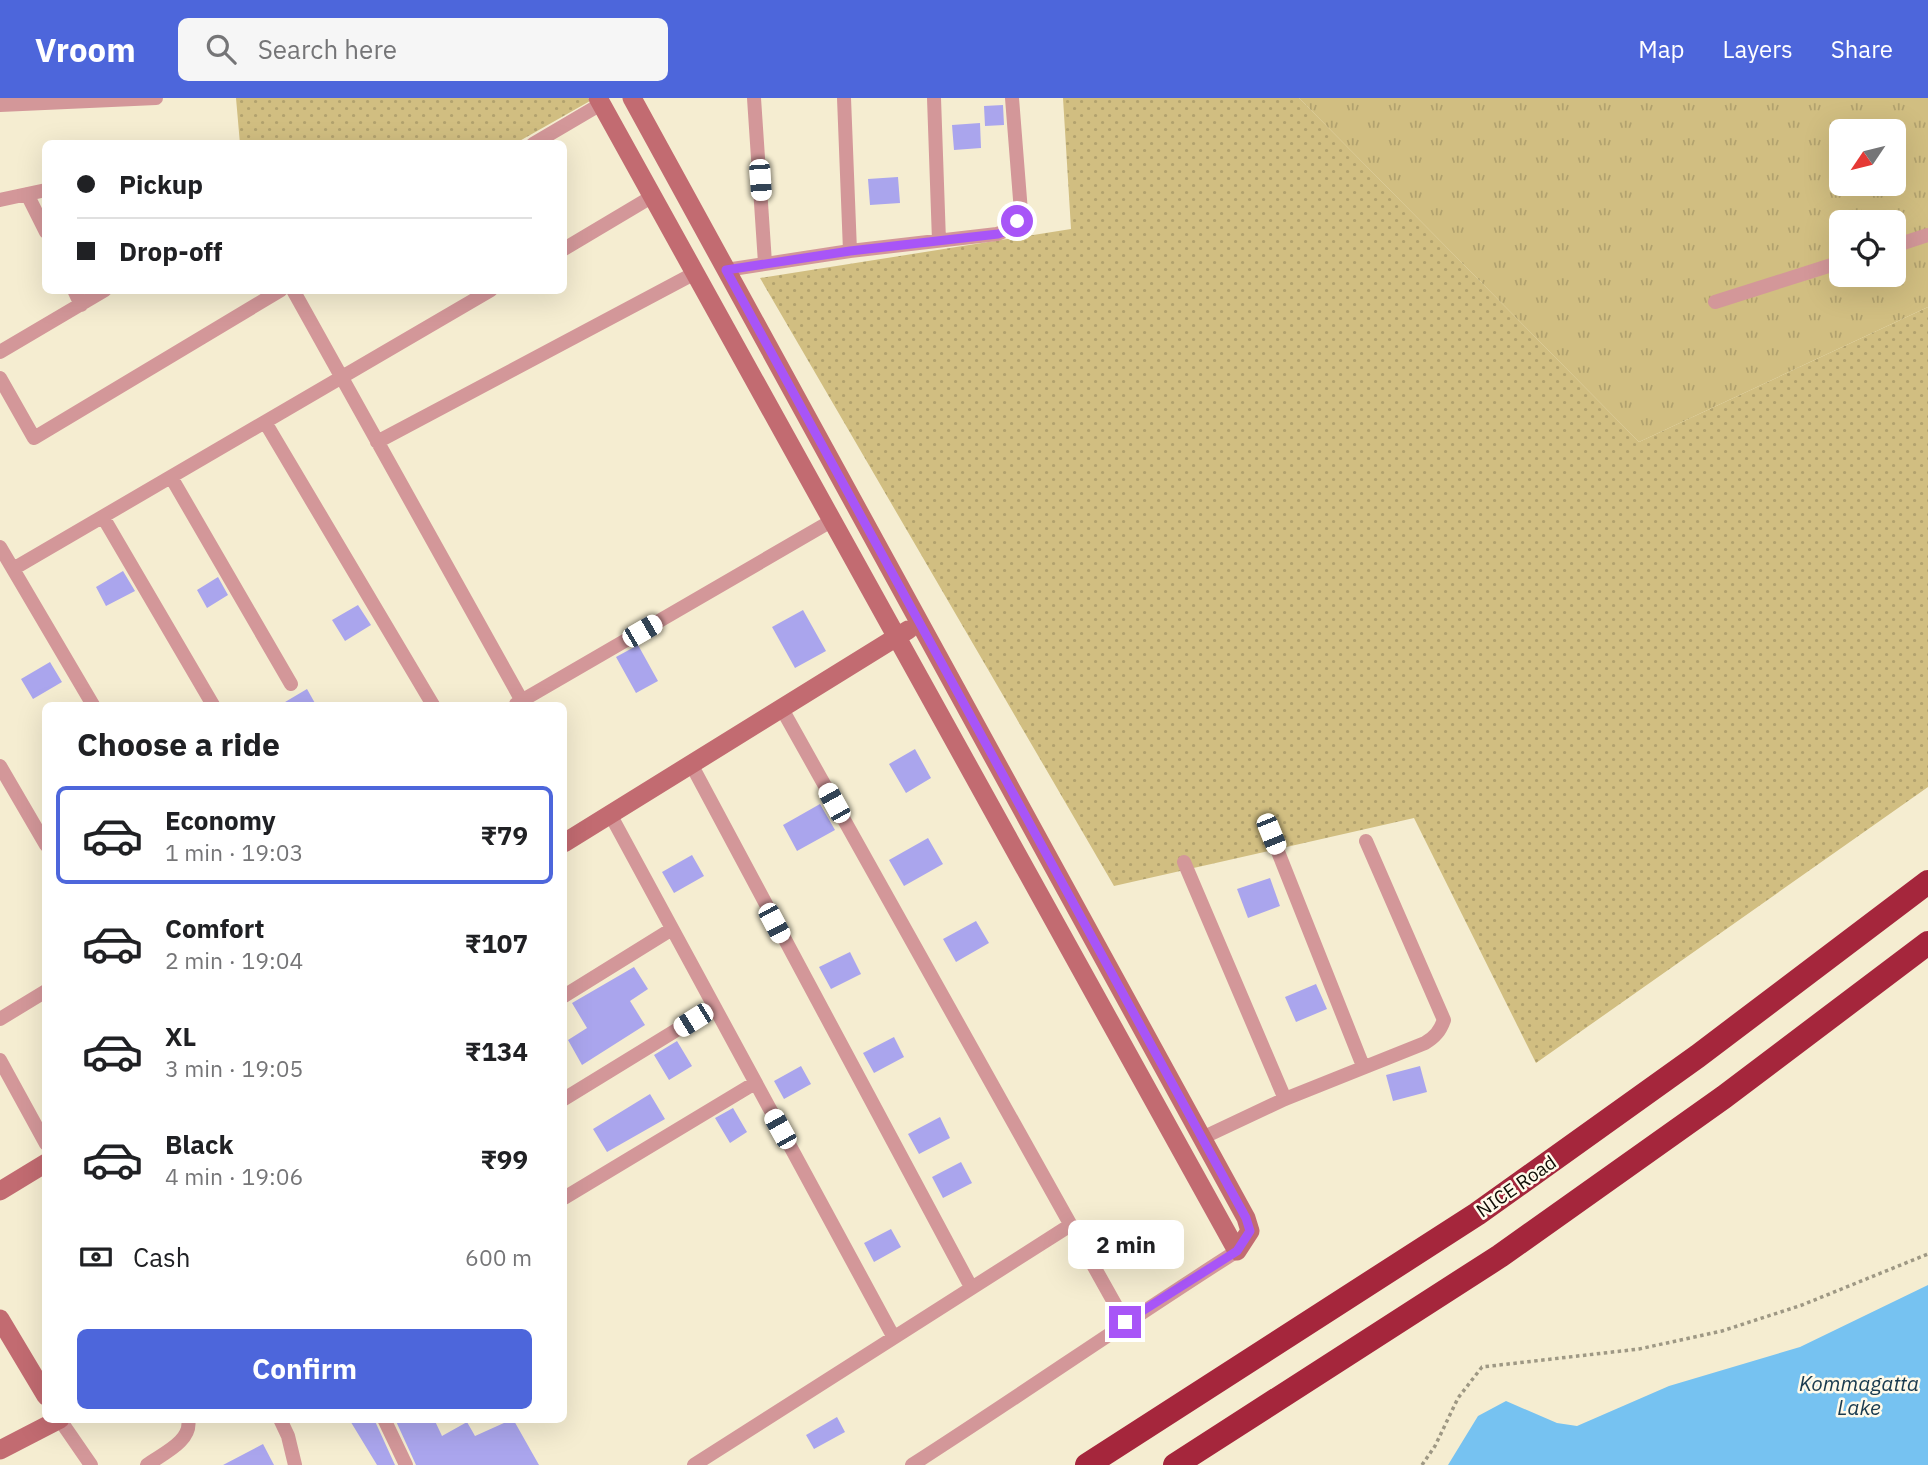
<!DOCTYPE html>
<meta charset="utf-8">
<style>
:root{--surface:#fff;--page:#f6f6f6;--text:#202124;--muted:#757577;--line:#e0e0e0;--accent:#4d66db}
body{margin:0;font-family:"IBM Plex Sans",sans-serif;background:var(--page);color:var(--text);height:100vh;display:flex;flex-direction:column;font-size:26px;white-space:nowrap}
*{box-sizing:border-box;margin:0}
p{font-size:23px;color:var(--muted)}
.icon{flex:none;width:38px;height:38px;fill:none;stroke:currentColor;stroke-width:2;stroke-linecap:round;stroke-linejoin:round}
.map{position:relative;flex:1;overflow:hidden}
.drawer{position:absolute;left:42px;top:604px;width:525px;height:721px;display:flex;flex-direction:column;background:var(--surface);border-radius:10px;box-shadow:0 7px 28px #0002}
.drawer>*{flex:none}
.hud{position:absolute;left:42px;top:42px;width:525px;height:154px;border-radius:10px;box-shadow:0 7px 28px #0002;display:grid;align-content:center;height:154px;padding:0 35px;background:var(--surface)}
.needle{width:46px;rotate:235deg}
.fabs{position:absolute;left:1829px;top:21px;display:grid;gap:14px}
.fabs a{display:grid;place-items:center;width:77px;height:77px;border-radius:10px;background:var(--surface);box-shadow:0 7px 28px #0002;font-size:35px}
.end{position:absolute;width:32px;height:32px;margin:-16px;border:9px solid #a855f7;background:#fff;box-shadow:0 0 0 4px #fff}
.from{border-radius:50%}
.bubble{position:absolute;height:49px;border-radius:10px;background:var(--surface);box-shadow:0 7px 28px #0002;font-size:23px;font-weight:700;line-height:49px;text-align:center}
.car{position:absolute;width:21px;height:42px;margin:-21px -10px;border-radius:9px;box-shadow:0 0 5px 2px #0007;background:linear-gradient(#fff 24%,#345 0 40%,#fff 0 76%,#345 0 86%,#fff 0)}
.hud b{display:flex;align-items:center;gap:24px;height:66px;font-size:26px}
.hud b+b{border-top:2px solid var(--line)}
.hud i{width:18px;height:18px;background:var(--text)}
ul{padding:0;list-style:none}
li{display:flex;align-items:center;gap:21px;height:98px;margin:0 14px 10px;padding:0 21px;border:4px solid transparent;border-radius:10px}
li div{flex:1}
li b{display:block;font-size:26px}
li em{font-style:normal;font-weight:700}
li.current{border-color:var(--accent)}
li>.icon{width:63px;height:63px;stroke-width:1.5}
h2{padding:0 35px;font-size:32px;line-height:84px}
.pay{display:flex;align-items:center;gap:18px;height:77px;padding:0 35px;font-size:26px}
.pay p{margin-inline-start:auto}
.action{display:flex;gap:14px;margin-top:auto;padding:14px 35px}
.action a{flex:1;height:80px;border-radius:10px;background:var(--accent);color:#fff;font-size:28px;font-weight:700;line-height:80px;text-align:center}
header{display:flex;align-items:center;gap:42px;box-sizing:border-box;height:98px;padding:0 35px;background:var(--accent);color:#fff}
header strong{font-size:33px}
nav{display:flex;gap:38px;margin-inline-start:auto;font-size:24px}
.search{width:490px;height:63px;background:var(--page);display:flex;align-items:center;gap:18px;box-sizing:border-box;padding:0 24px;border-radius:10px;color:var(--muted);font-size:26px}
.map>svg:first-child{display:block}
.grass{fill:url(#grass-dots)}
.park{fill:url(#park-tufts);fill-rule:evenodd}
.water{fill:#76c2f1}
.building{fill:#aaa5ed}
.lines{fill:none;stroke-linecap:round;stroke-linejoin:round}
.path{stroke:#9e9884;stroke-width:3.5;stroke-dasharray:3.5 3.5;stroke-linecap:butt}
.street{stroke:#d39799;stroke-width:14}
.secondary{stroke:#c26b71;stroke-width:19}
.highway{stroke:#a5263c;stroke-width:24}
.route{stroke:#a855f7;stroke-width:9}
.labels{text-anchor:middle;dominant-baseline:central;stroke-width:5;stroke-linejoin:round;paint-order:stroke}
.street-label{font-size:19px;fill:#100d05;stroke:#fffaea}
.water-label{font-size:21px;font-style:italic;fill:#193a4e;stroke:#fffaea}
</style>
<header>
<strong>Vroom</strong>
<div class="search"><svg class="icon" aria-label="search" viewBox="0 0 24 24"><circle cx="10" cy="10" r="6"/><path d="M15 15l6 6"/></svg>Search here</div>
<nav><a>Map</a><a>Layers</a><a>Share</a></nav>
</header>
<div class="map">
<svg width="1928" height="1367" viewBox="0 0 1928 1367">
<defs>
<pattern id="grass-dots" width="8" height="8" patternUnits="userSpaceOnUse" patternTransform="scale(1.75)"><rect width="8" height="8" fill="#d1be81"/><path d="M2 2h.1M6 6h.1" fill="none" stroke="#b2a26e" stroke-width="1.8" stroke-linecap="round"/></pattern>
<pattern id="park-tufts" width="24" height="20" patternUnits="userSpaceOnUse" patternTransform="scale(1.75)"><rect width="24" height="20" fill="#d1be81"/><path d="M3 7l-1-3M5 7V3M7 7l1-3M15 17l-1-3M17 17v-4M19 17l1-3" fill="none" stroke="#b2a26e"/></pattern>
</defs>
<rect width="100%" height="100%" fill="#f5edd1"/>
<path class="grass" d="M236,0H588L590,3L516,45L240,46Z
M1063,0H1299L1639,344L1928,209V689L1536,965L1414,720L1114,788L760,180L1071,131Z"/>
<path class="park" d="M1299,0H1928V209L1639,344ZM1841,33H1894V86H1841ZM1841,124H1894V177H1841Z"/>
<path class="water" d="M1928,1187V1367H1448L1478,1318L1506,1303L1557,1325L1577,1328L1669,1288L1800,1249Z"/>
<path class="building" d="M1003,7L1004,27L985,28L984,8Z
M980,25L981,50L954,52L952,27Z
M898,79L900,105L870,107L868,81Z
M123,473L135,493L106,508L96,489Z
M218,479L228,497L207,510L197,492Z
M358,507L371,527L345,543L332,522Z
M803,512L826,553L795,570L772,529Z
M638,547L658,583L636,595L616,559Z
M50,564L62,584L33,601L21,581Z
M307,591L316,607H280Z
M915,651L931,680L906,695L889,666Z
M820,706L835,732L797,753L783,727Z
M928,740L943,766L904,788L889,762Z
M692,757L704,778L674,795L662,774Z
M1270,780L1280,808L1248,820L1237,791Z
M976,823L989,845L956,864L943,841Z
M850,854L861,876L831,891L819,869Z
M634,869L648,891L630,903L645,927L582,967L568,942L587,930L572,905Z
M1316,886L1327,911L1296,924L1285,899Z
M894,939L904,959L874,975L863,955Z
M677,943L692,968L669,982L654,957Z
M801,968L811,986L784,1001L774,983Z
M1420,968L1427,994L1393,1003L1386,977Z
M650,996L665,1021L607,1054L593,1031Z
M733,1010L747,1034L730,1045L715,1020Z
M940,1019L950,1040L919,1056L908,1036Z
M961,1064L972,1085L943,1100L932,1079Z
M891,1131L901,1149L874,1164L864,1145Z
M837,1319L845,1334L814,1351L806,1337Z
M349,1321H374L395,1367H377Z
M395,1321H434L442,1338L467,1324L475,1338L513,1321L539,1367H416Z
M263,1346L274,1367H223Z"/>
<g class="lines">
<path class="path" d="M1422,1367L1435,1348L1458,1300L1482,1269L1639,1251L1722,1233L1802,1207L1928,1156"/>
<path class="street" d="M754,0L765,165
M844,0L850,153
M934,0L939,143
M0,7L156,0
M533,46L601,6
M27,96L46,134
M0,102L46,92
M1894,148L1928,137
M564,151L653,98
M726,172L850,153L997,136C1010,132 1015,126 1021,114L1012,0
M74,192L81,207
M293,192L522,603
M1715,204L1841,164
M0,254L105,192
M0,280L34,340L281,192
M265,324L433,607
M377,344L695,175
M171,379L291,586
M103,419L213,607
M0,449L93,607
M13,471L491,192
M516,606L833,422
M782,611L1125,1224
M691,666L971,1189
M0,668L46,747
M610,716L893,1238
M1271,736L1363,968
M1184,764L1285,1001
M564,898L672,831
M0,921L46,893
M0,962L46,1046
M564,1001L714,909
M1202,1040L1285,1001L1425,945C1435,939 1440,933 1444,922L1366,743
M564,1100L755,985
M280,1321L288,1338L295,1367
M384,1321L406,1367
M60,1322L91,1367
M147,1367C162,1356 193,1343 188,1321
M694,1367L1069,1128
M912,1367C1021,1297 1127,1223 1237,1153"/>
<path class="secondary" d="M598,0L1237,1153L1250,1133L1246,1120L632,0
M564,745L908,532
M0,1093L46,1065
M0,1221L46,1298
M0,1352L60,1321"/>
<path class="highway" d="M1087,1367L1477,1116L1698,958L1928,784
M1175,1367L1500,1158L1724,999L1928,845"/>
</g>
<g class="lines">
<path class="route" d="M1017,123L1007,133L998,136L850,153L726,172L1246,1120L1250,1133L1237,1153L1125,1224"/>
</g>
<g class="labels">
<g class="street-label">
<text transform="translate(1516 1088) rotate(-35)">NICE Road</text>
</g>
<g class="water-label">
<text x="1859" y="1285">Kommagatta<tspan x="1859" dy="24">Lake</tspan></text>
</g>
</g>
</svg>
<div class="fabs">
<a><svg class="needle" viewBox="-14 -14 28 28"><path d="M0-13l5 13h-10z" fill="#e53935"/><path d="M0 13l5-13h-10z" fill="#757577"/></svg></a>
<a><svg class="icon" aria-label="locate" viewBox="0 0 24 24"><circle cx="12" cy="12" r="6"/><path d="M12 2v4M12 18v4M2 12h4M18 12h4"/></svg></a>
</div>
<i class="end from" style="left:1017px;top:123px"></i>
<i class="end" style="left:1125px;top:1224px"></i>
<div class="bubble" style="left:1068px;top:1122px;width:116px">2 min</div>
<i class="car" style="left:760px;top:82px;rotate:176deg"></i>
<i class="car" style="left:642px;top:533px;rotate:60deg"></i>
<i class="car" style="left:834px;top:705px;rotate:331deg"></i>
<i class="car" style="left:1271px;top:736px;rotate:158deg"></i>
<i class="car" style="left:774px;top:825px;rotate:152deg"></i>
<i class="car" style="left:693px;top:922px;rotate:238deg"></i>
<i class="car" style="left:780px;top:1031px;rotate:331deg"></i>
<div class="hud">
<b><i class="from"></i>Pickup</b>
<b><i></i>Drop-off</b>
</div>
<section class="drawer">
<h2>Choose a ride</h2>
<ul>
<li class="current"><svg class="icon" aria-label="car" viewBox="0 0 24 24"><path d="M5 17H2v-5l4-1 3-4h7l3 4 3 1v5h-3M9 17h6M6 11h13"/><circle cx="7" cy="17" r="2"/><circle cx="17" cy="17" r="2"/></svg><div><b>Economy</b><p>1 min · 19:03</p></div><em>₹79</em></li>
<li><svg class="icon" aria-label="car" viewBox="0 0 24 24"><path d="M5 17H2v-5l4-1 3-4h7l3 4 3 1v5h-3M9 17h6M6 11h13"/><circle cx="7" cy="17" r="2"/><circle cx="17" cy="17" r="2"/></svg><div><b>Comfort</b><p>2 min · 19:04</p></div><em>₹107</em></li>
<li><svg class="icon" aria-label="car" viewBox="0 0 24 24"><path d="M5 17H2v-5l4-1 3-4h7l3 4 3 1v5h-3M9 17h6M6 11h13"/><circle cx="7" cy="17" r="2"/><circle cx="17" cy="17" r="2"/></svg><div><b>XL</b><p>3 min · 19:05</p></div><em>₹134</em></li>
<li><svg class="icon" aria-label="car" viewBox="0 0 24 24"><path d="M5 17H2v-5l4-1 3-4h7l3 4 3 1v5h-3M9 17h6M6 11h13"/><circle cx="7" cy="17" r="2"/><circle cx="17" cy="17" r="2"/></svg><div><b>Black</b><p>4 min · 19:06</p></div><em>₹99</em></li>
</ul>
<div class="pay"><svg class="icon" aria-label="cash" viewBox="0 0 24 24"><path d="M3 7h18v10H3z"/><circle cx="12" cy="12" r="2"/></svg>Cash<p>600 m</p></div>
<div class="action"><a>Confirm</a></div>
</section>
</div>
